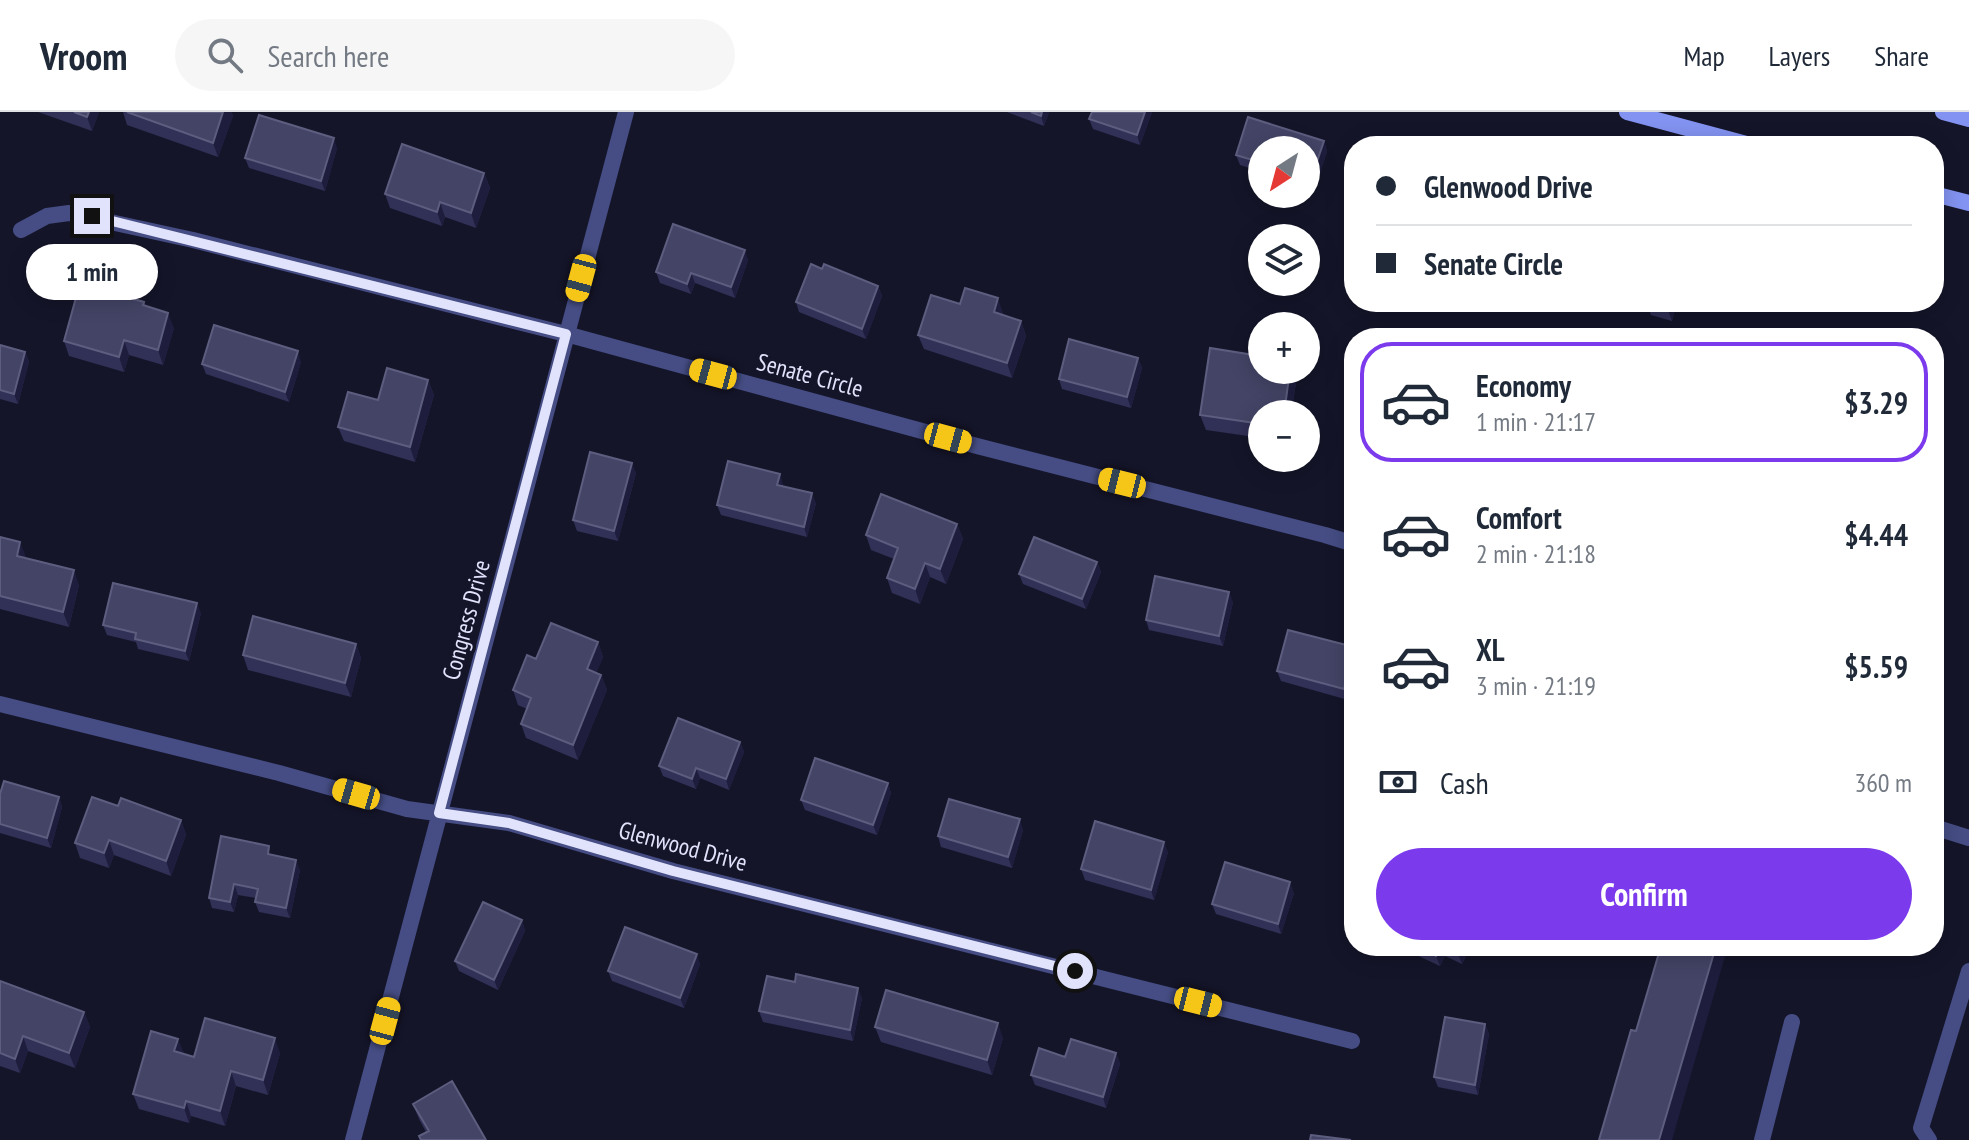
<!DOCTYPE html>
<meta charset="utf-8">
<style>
:root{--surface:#fff;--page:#f6f6f7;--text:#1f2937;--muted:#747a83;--line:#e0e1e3;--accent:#7c3aed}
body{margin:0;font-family:"PT Sans Narrow",sans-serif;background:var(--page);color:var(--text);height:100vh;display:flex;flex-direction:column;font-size:30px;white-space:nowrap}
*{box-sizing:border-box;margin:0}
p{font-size:26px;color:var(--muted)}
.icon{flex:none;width:44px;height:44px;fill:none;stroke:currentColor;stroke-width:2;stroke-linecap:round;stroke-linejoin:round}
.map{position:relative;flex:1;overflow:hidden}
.side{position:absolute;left:1344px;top:216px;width:600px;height:628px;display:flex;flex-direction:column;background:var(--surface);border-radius:32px;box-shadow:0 4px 20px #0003}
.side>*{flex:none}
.banner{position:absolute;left:1344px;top:24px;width:600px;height:176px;border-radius:32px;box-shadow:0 4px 20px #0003;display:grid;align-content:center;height:176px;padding:0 32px;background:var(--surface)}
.needle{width:52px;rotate:216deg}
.tools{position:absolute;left:1248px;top:24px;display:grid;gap:16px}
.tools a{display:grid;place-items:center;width:72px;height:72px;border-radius:50%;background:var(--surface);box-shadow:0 4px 20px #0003;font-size:40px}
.end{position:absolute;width:36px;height:36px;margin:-18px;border:10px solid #e1e3fc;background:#111;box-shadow:0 0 0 4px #111}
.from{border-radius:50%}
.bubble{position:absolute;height:56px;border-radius:28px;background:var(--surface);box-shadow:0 4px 20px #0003;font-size:26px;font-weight:600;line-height:56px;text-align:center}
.car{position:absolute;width:24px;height:48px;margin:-24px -12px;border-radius:10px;box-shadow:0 0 6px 2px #0007;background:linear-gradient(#f5c518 24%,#345 0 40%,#f5c518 0 76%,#345 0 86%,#f5c518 0)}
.banner b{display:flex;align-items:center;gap:28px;height:76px;font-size:30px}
.banner b+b{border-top:2px solid var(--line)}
.banner i{width:20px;height:20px;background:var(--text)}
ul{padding:14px 0 0;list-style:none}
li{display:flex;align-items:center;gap:24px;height:120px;margin:0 16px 12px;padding:0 16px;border:4px solid transparent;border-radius:32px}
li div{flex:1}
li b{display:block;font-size:30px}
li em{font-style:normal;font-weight:600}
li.on{border-color:var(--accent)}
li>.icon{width:72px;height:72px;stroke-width:1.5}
.pay{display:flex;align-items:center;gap:20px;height:88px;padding:0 32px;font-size:30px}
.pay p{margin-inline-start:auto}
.action{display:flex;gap:16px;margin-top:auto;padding:16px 32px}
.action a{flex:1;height:92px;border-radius:48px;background:var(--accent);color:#fff;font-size:32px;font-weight:600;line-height:92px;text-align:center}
header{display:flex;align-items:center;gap:48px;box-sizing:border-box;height:112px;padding:0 40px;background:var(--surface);border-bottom:2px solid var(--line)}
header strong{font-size:38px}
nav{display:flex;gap:44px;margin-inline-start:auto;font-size:28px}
.search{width:560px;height:72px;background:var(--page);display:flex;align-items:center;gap:20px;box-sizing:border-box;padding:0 28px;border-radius:44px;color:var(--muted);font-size:30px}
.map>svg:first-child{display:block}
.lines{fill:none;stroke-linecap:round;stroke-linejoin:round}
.lane{stroke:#454d84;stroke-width:16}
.street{stroke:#454d84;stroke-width:16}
.secondary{stroke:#8393f1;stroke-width:16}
.wall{fill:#313056}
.shaded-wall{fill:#1e1d3d}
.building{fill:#444467;stroke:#5d5d7f;stroke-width:2}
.route{stroke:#e1e3fc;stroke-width:10}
.labels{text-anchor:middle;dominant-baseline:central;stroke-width:7;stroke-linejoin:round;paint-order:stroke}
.street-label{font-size:24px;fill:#e1e3fc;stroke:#15152a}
</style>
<header>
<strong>Vroom</strong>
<div class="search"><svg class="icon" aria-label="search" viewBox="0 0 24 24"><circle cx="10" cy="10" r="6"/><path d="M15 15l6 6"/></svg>Search here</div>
<nav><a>Map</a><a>Layers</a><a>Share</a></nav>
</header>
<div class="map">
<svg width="1969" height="1028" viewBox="0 0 1969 1028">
<rect width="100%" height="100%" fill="#15152a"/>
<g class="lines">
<path class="lane" d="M1934,715L1969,726
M1762,1028L1792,910
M1929,1028L1921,1016L1969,859"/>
<path class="street" d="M21,118L47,104L69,101L193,128L566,222L977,334L1325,423L1354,432
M0,592L279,661L407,697L509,711L673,759L1352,929
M353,1028L626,0"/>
<path class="secondary" d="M1627,0L1754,34
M1943,0L1969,7
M1934,82L1969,91"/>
</g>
<path class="wall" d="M38,0H99L92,19Z
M123,0H231L233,4L218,45L127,13Z
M1007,0H1049L1044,14Z
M1092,0H1152L1140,33L1093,17L1089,7Z
M1248,5L1324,29L1327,39L1315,77L1306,75V38H1262V60L1240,53L1236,43Z
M337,36L325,79L249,56L245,46Z
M484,61L490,76L476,116L445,105L442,114L390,96L385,82Z
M748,148L735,186L695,171L691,182L660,171L656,160Z
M822,157L878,174L882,184L866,227L799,200L796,190Z
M144,190L146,194L174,216L163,253L129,243L124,260L69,244L64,229Z
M1648,190H1677L1672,209L1651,203L1647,193Z
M960,192L1003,201V203L1021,209L1026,224L1012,266L924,237L918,223Z
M0,233L25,240L29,250L18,292L0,287Z
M1254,243L1262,258H1298L1291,302H1262V326L1206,318L1200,303Z
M1138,246L1142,256L1131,296L1062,277L1059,267Z
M301,250L289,290L206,262L202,252Z
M428,268L434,283L415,350L344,329L338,315Z
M636,361L618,429L577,419L573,408Z
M780,362L783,374L816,391L807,425L721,403L717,393Z
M957,412L963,427L946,472L930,465L920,492L892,481L887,466L894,447L871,438L866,423Z
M0,425L26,446L79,473L69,515L0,497Z
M1097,450L1101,460L1086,497L1023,472L1019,462Z
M1233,490L1223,534L1149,518L1146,508Z
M201,501L189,549L138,537L136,530L107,523L103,513Z
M598,530L603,545L596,561L601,563L607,578L578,648L526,626L521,612L527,597L518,593L513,578L536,547Z
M356,532L361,546L351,585L248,558L243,543Z
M1354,535L1348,588L1281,569L1277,559Z
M740,630L744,640L729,678L700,666L696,677L663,664L659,654Z
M888,671L891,681L877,723L805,698L801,688Z
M0,682L59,685L62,695L51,736L0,721Z
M118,694L181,708L186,723L171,764L114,743L109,756L80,746L75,731Z
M1023,718L1012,756L941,735L938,724Z
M1168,740L1154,788L1085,768L1081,757Z
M273,743L300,758L290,806L259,800L255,790L256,786L238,783L234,800L212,796L209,786Z
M1294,781L1281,822L1216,802L1212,792Z
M522,808L525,819L498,878L459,859L455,849Z
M1410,834H1471L1462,852L1445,844L1440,854L1412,841Z
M700,852L684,896L612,869L608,859Z
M0,870L84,900L90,915L75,956L28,939L20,961L0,954Z
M795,870L862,886L853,929L763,910L759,899Z
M1485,912L1489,922L1478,983L1438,975L1434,965Z
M875,915L1003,926L992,963L881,930Z
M280,941L268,983L236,974L225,1014L191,1004L189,1011L139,997L133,982L183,942L194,945Z
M1116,941L1120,952L1106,996L1035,973L1031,963L1065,945Z
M413,992L486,1028H420L419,1024L426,1020L419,1007Z"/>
<path class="shaded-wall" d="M89,0H99L92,19L87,5Z
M223,0H231L233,4L218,45L213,31Z
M1042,0H1049L1044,14L1041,4Z
M1145,0H1152L1140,33L1137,23Z
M334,26L337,36L325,79L321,69Z
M1324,29L1327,39L1315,77L1311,67Z
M484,61L490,76L476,116L471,101Z
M440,90L445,105L442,114L437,100Z
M745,138L748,148L735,186L731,175Z
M691,161L695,171L691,182L687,172Z
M878,174L882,184L866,227L862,217Z
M998,186L1003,201L999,215L994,200Z
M1670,190H1677L1672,209L1668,198Z
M168,201L174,216L163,253L158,238Z
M1021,209L1026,224L1012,266L1007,251Z
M124,228L129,243L124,260L119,245Z
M298,239L301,250L289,290L285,280Z
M25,240L29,250L18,292L14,282Z
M1138,246L1142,256L1131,296L1127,285Z
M1290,258H1298L1291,302H1284Z
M428,268L434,283L415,350L410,335Z
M632,351L636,361L618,429L614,419Z
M780,362L783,372L781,383L777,373Z
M812,381L816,391L807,425L804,415Z
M957,412L963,427L946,472L940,457Z
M20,430L26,445L22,459L17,444Z
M1097,450L1101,460L1086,497L1082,487Z
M925,451L930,465L920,492L915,477Z
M74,458L79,473L69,515L63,500Z
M1229,480L1233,490L1223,534L1219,524Z
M197,491L201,501L189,549L185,539Z
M598,530L603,545L592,572L587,557Z
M356,532L361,546L351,585L345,571Z
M1354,540V564L1348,588L1344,577Z
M601,563L607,578L578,648L573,633Z
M740,630L744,640L729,678L726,667Z
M696,656L700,666L696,677L692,667Z
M888,671L891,681L877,723L873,713Z
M59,685L62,695L51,736L47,726Z
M1020,707L1023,718L1012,756L1008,745Z
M181,708L186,723L171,764L166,749Z
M109,728L114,743L109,756L104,741Z
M1164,730L1168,740L1154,788L1151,778Z
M296,748L300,758L290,806L286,796Z
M1290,770L1294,781L1281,822L1278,812Z
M234,772L238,783L234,800L230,790Z
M522,808L525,819L498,878L494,868Z
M1441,834L1445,844L1440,854L1436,844Z
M1462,834H1471L1462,852L1458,842Z
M1716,834H1728L1672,1028H1659Z
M697,842L700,852L684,896L680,886Z
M858,876L862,886L853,929L850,918Z
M84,900L90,915L75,956L69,941Z
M998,911L1003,926L992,963L987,948Z
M1485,912L1489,922L1478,983L1475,973Z
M23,924L28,939L20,961L15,947Z
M275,926L280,941L268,983L263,968Z
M178,927L184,941L174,939Z
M1116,941L1120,952L1106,996L1103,985Z
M231,959L236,974L225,1014L220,999Z
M186,989L191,1004L189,1011L184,996Z"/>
<path class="building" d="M74,0H89L87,5Z
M127,0H223L213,31Z
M1031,0H1042L1041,4Z
M1092,0H1145L1137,23L1089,7Z
M259,3L334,26L321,69L245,46Z
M1248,5L1324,29L1311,67L1306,66V38H1262V51L1236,43Z
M402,32L484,61L471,101L440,90L437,100L385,82Z
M673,112L745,138L731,175L691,161L687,172L656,160Z
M811,152L822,157L824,152L878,174L862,217L796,190Z
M80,171L144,190L143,193L168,201L158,238L124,228L119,245L64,229Z
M965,176L998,186L994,200L1021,209L1007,251L918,223L931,183L960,192Z
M1648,190H1670L1668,198L1647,193Z
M214,213L298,239L285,280L202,252Z
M1069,227L1138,246L1127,285L1059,267Z
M1256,231L1262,232V258H1290L1284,302H1262V312L1200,303L1210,236L1254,243Z
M0,233L25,240L14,282L0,278Z
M387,256L428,268L410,335L338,315L348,280L378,288Z
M590,340L632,351L614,419L573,408Z
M728,349L780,362L777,373L812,381L804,415L717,393Z
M881,382L957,412L940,457L925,451L915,477L887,466L898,436L866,423Z
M0,425L20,430L17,444L74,458L63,500L0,484Z
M1034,425L1097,450L1082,487L1019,462Z
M1155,464L1229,480L1219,524L1146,508Z
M113,471L197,491L185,539L135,527L136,521L103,513Z
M253,504L356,532L345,571L243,543Z
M551,511L598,530L587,557L601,563L573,633L521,612L531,586L513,578L527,543L536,547Z
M1288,518L1354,535L1344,577L1277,559Z
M678,606L740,630L726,667L696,656L692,667L659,654Z
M815,646L888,671L873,713L801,688Z
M4,669L59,685L47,726L0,712V682Z
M92,685L118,694L121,686L181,708L166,749L109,728L104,741L75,731Z
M949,687L1020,707L1008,745L938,724Z
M1095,709L1164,730L1151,778L1081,757Z
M221,724L269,734L268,742L296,748L286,796L255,790L258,777L234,772L230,790L209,786Z
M1225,750L1290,770L1278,812L1212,792Z
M483,790L522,808L494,868L455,849Z
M625,815L697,842L680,886L608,859Z
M1415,834H1441L1436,844Z
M1441,834H1462L1458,842Z
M1661,834H1716L1659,1028H1599L1631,918L1636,919Z
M796,862L858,876L850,918L759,899L767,864L795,870Z
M0,869L84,900L69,941L23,924L15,947L0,941Z
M886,878L998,911L987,948L875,915Z
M1445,905L1485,912L1475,973L1434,965Z
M205,906L275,926L263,968L231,959L220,999L186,989L184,996L133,982L151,919L178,927L174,939L194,945Z
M1071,927L1116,941L1103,985L1031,963L1039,936L1065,945Z
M452,969L486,1028H421L419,1024L429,1019L413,992Z
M1311,1023L1351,1028H1310Z"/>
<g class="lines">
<path class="route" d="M92,104L566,222L439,701L509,711L673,759L1075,859"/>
</g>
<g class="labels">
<g class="street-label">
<text transform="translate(810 263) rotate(15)">Senate Circle</text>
<text transform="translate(466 508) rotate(-75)">Congress Drive</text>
<text transform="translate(683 734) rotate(15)">Glenwood Drive</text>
</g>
</g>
</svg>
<div class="tools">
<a><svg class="needle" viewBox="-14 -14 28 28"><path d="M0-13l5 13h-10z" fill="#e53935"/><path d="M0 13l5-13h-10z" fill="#747a83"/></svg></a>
<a><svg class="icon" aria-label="layers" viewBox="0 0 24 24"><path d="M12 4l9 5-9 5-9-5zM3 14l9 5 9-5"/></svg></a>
<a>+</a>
<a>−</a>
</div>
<i class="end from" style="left:1075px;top:859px"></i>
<i class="end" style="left:92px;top:104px"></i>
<div class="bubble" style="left:26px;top:132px;width:132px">1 min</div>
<i class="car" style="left:581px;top:166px;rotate:195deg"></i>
<i class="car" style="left:713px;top:262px;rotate:285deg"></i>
<i class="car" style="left:948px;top:326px;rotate:105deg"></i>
<i class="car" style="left:1122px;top:371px;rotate:284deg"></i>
<i class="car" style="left:356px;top:682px;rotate:286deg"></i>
<i class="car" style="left:1198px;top:890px;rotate:104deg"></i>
<i class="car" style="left:385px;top:909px;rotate:15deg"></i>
<div class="banner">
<b><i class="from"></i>Glenwood Drive</b>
<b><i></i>Senate Circle</b>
</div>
<section class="side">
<ul>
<li class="on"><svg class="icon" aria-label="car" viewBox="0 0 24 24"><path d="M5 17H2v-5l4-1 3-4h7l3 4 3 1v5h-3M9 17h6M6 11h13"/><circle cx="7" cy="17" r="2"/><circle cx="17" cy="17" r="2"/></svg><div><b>Economy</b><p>1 min · 21:17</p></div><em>$3.29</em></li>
<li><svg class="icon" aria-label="car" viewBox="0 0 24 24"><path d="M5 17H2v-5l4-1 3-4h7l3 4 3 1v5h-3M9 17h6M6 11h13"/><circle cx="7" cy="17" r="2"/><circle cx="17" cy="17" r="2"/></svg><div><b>Comfort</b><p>2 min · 21:18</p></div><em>$4.44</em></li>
<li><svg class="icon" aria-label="car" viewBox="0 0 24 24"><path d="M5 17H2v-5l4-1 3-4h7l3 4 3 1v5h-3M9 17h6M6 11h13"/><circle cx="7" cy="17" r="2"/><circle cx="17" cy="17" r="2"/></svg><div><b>XL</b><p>3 min · 21:19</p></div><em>$5.59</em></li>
</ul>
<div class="pay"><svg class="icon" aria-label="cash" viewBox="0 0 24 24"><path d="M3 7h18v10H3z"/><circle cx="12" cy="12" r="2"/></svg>Cash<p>360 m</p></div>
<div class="action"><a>Confirm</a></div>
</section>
</div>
